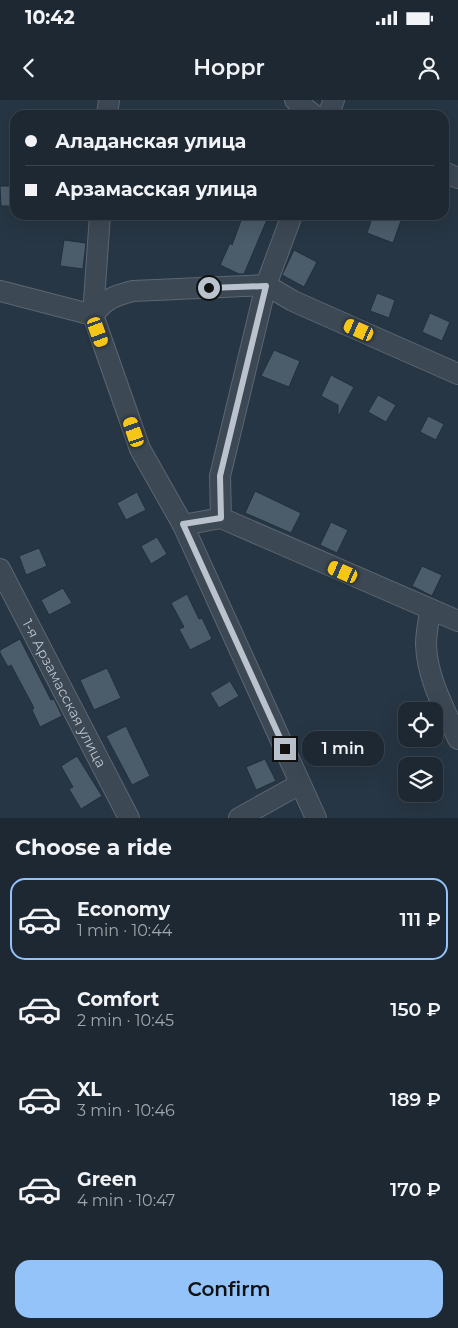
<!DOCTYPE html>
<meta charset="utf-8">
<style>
:root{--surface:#1d2833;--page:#25303b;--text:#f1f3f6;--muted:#a0a6ac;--line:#3b444e;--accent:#93c3f9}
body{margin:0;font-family:Montserrat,sans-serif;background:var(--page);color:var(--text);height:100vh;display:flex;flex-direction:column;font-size:19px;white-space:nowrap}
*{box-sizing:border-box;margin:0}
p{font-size:16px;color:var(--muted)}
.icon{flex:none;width:28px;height:28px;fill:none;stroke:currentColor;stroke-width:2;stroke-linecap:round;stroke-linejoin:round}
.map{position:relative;height:718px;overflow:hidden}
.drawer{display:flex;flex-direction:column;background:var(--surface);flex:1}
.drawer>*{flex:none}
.top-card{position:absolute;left:10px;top:10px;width:439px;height:110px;border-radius:15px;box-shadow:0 5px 20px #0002,0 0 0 1px var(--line);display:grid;align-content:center;height:110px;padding:0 15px;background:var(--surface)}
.controls{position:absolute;left:398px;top:602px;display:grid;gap:10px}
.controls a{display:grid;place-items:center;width:45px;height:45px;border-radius:10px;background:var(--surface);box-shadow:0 5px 20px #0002,0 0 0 1px var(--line);font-size:25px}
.end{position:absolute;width:22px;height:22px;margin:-11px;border:6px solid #bac3cd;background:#111;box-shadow:0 0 0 2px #111}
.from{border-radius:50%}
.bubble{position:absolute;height:35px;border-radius:15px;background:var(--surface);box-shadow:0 5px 20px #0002,0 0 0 1px var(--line);font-size:16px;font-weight:600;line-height:35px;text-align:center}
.car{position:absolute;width:15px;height:30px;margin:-15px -8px;border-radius:6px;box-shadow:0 0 4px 1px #0007;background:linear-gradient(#f5c518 24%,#345 0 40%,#f5c518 0 76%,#345 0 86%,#f5c518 0)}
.top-card b{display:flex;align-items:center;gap:18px;height:48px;font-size:19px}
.top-card b+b{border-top:1px solid var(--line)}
.top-card i{width:12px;height:12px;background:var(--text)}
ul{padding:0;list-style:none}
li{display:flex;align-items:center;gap:15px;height:82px;margin:0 10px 8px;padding:0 5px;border:2px solid transparent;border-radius:15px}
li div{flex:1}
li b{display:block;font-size:19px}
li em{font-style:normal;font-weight:600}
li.current{border-color:var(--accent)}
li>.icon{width:45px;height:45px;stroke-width:1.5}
h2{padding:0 15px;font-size:22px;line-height:60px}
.action{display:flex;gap:10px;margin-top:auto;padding:10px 15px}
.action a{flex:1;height:58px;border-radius:15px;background:var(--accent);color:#111;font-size:20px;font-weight:600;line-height:58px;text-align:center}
.status{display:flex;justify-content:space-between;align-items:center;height:35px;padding:0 25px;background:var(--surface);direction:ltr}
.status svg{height:14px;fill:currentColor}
header{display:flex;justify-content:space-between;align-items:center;height:65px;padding:0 15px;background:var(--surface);font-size:22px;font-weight:600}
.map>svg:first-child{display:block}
.building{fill:#4b5c6a;stroke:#222f3b}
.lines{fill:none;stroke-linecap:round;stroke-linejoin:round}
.street-casing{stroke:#5b6671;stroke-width:22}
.street{stroke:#3c4854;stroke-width:20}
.route{stroke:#bac3cd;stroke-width:6}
.labels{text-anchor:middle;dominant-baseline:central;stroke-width:5;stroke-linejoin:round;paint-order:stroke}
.street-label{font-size:14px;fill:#bac3cd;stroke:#202d39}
</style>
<div class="status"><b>10:42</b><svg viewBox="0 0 49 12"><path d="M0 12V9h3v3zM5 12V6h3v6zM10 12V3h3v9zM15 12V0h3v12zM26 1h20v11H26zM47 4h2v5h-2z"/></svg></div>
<header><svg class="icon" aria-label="back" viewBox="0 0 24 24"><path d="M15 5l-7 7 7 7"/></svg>Hoppr<svg class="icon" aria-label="person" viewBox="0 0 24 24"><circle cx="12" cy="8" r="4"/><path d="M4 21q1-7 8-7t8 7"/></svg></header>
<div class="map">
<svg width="458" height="718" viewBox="0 0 458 718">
<rect width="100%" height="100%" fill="#273644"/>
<path class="building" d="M0,86H15V106H1Z
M243,115H269L244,174H239L220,165L230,143L232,145Z
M373,115H403L393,143L367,133Z
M64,140L86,143L83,169L60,166Z
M294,150L317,162L304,187L282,175Z
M377,193L395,200L389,218L370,211Z
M430,213L450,222L442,241L422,232Z
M274,250L300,261L289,287L261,276Z
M331,275L354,287L338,317V305L321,296Z
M378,295L396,305L386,322L368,312Z
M428,316L444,324L436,340L420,332Z
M255,391L301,413L291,433L245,413Z
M137,392L146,410L126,420L117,403Z
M331,422L348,430L337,453L320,445Z
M157,437L167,454L151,464L141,446Z
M39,448L47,466L26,475L19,456Z
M422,466L442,475L432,496L412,486Z
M63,488L72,503L49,515L41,500Z
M187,494L199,519L202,518L212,539L190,550L179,529L184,527L171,503Z
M20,539L51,600L54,599L62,616L40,627L32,610L34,608L11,565L8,567L0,553V550Z
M107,568L121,598L94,610L80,580Z
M230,581L239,596L219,608L210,593Z
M126,626L150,676L132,685L106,636Z
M77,656L102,696L81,709L69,689L73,687L61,666Z
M265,659L276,681L256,690L246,667Z"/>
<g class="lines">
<g class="street-casing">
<g id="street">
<path d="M295,0L314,15"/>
<path d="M107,15L109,0"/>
<path d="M328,15L334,0"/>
<path d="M444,72L458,78"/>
<path d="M100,115L93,215L140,349L183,425L316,718"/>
<path d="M0,191L93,215C106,199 113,196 133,191L266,185L293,201L458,274"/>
<path d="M221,418L220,376L266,185L292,115"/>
<path d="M183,425L221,418L458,521"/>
<path id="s1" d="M0,469L129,718"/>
<path d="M430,510C429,521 426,533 426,544C427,578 444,608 458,639"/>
<path d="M239,718L300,684"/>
</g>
</g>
<use href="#street" class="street"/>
</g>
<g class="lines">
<path class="route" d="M209,188L266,186L220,376L221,418L183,424L285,649"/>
</g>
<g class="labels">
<g class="street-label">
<text stroke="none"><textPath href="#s1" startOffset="140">1-я Арзамасская улица</textPath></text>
</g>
</g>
</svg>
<div class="controls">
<a><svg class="icon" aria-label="locate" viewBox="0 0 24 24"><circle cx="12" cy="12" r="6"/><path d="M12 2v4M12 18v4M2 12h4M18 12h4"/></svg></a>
<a><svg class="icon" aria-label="layers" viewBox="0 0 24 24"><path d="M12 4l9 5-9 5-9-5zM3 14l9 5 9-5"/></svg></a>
</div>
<i class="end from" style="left:209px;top:188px"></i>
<i class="end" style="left:285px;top:649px"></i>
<div class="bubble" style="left:302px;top:631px;width:82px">1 min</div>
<i class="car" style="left:359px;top:230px;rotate:294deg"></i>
<i class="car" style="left:98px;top:232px;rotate:160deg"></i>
<i class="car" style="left:134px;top:332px;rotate:341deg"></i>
<i class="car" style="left:343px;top:472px;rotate:294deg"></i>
<div class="top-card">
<b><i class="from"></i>Аладанская улица</b>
<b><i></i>Арзамасская улица</b>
</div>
</div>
<section class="drawer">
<h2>Choose a ride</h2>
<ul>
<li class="current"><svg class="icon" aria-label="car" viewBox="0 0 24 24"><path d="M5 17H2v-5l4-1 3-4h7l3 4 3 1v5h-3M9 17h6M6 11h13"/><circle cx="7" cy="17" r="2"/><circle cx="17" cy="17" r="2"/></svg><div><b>Economy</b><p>1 min · 10:44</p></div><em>111 ₽</em></li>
<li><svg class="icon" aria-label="car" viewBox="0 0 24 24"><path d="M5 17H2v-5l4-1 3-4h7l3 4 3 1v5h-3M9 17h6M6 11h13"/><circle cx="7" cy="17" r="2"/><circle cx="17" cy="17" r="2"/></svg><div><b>Comfort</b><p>2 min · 10:45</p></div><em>150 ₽</em></li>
<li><svg class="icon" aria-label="car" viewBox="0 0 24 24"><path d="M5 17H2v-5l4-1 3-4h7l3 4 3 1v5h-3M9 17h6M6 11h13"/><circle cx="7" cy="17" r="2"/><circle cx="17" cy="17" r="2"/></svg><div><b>XL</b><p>3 min · 10:46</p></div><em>189 ₽</em></li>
<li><svg class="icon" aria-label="car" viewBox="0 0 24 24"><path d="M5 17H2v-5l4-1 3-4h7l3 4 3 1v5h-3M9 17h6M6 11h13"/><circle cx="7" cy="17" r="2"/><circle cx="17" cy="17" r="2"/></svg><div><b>Green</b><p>4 min · 10:47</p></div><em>170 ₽</em></li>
</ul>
<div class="action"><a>Confirm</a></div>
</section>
